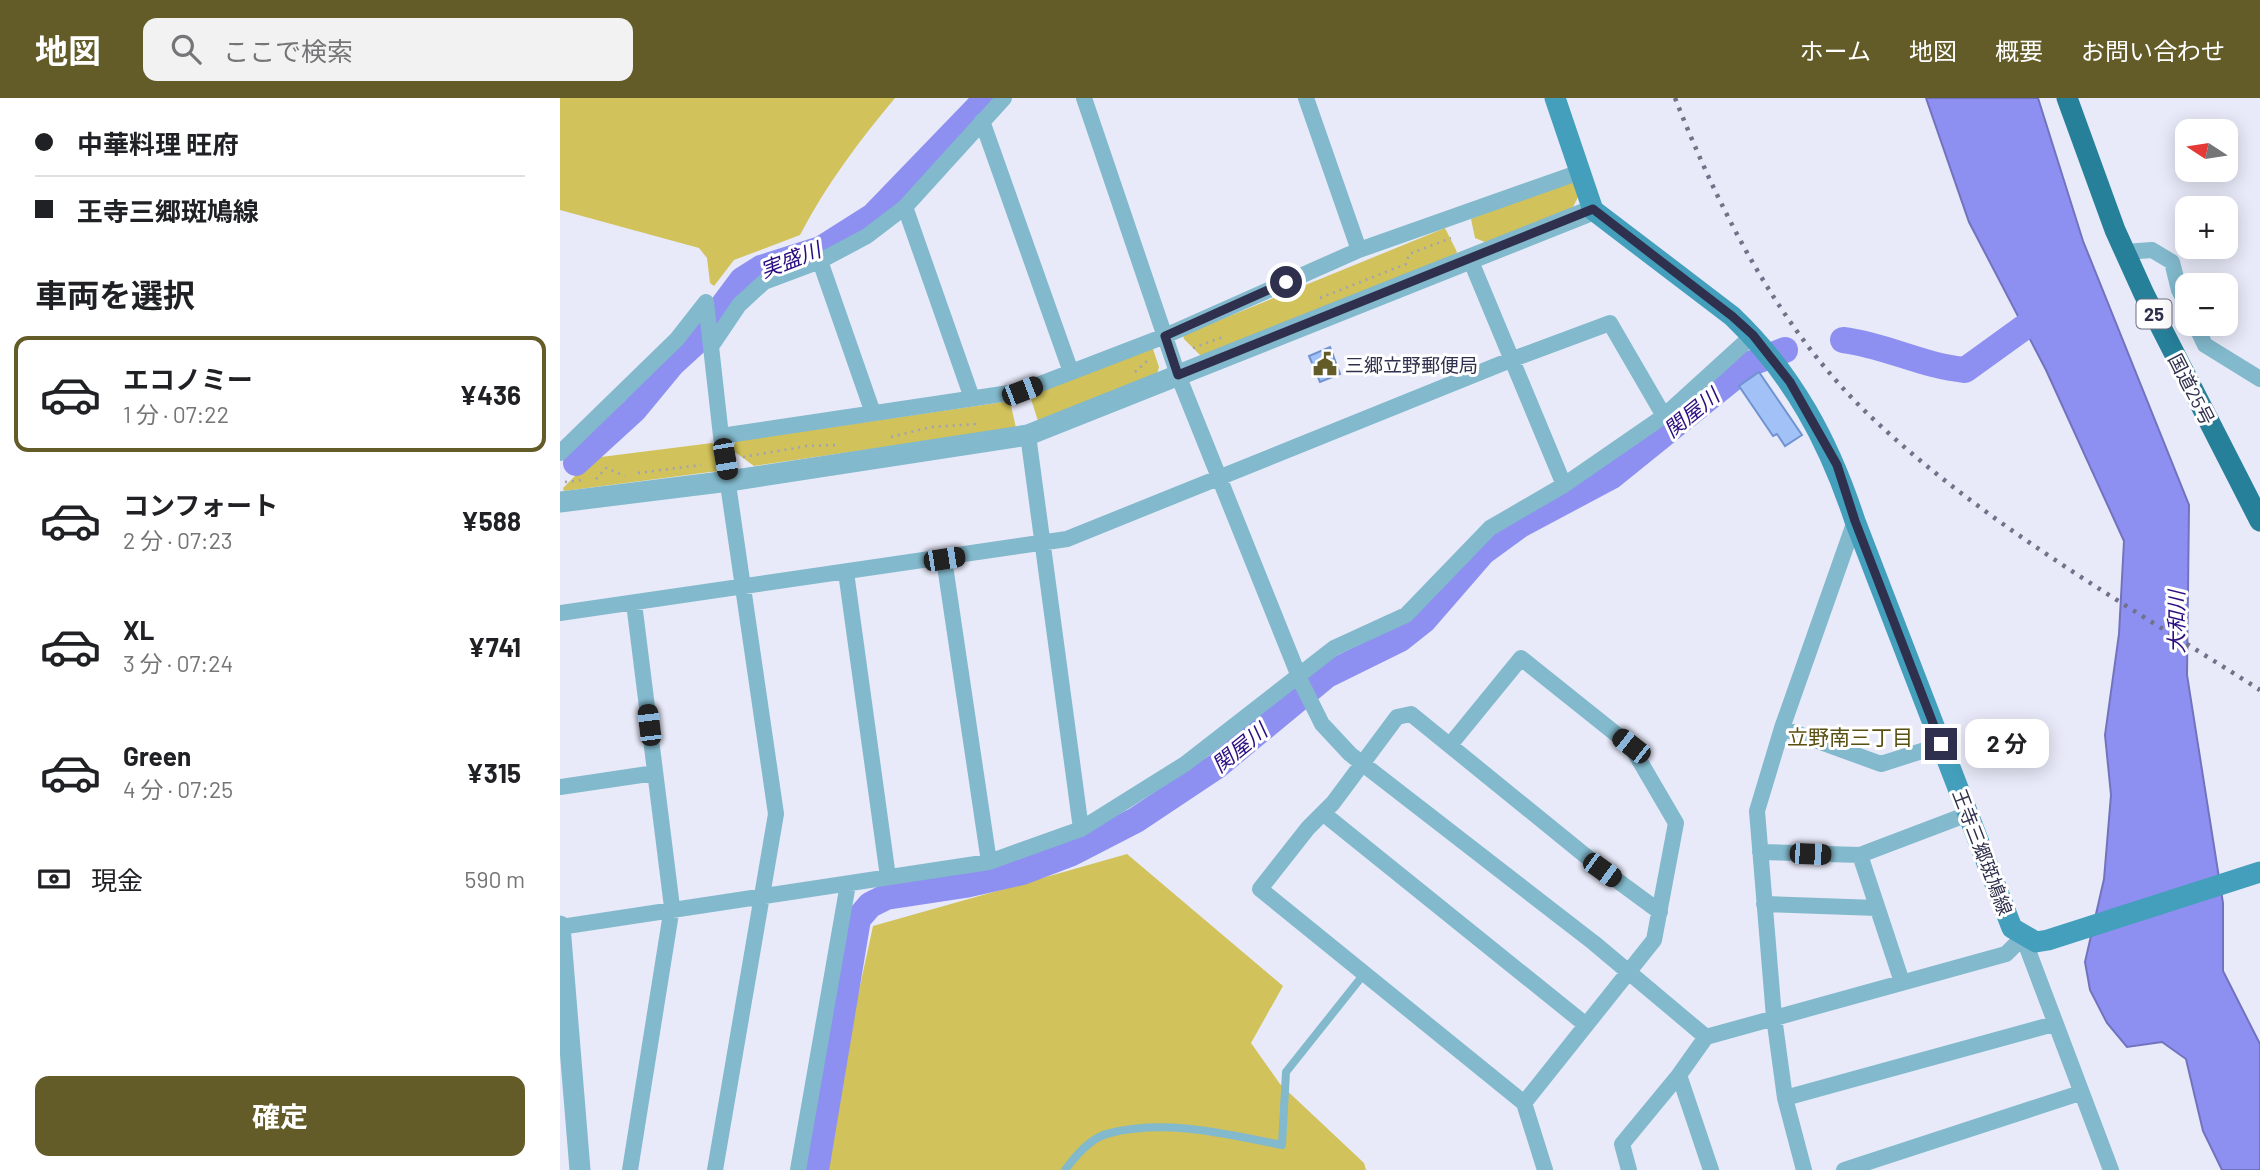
<!DOCTYPE html>
<html lang="ja">
<meta charset="utf-8">
<style>
:root{--surface:#fff;--page:#f2f2f2;--text:#202124;--muted:#757577;--line:#e0e0e0;--accent:#635c28}
body{margin:0;font-family:Barlow,"Noto Sans JP",sans-serif;background:var(--page);color:var(--text);height:100vh;display:flex;flex-direction:column;font-size:26px;white-space:nowrap}
*{box-sizing:border-box;margin:0}
p{font-size:23px;color:var(--muted)}
.icon{flex:none;width:38px;height:38px;fill:none;stroke:currentColor;stroke-width:2;stroke-linecap:round;stroke-linejoin:round}
.map{position:relative;flex:1;overflow:hidden}
.sheet{display:flex;flex-direction:column;background:var(--surface);width:560px}
.sheet>*{flex:none}
.banner{display:grid;align-content:center;height:154px;padding:0 35px;background:var(--surface)}
.needle{width:46px;rotate:282deg}
.fabs{position:absolute;left:1615px;top:21px;display:grid;gap:14px}
.fabs a{display:grid;place-items:center;width:63px;height:63px;border-radius:14px;background:var(--surface);box-shadow:0 4px 18px #0003;font-size:35px}
.end{position:absolute;width:32px;height:32px;margin:-16px;border:9px solid #2f304d;background:#fff;box-shadow:0 0 0 4px #fff}
.from{border-radius:50%}
.bubble{position:absolute;height:49px;border-radius:14px;background:var(--surface);box-shadow:0 4px 18px #0003;font-size:23px;font-weight:700;line-height:49px;text-align:center}
.car{position:absolute;width:21px;height:42px;margin:-21px -10px;border-radius:9px;box-shadow:0 0 5px 2px #0007;background:linear-gradient(#222 24%,#8ab4d8 0 40%,#222 0 76%,#8ab4d8 0 86%,#222 0)}
.banner b{display:flex;align-items:center;gap:24px;height:66px;font-size:26px}
.banner b+b{border-top:2px solid var(--line)}
.banner i{width:18px;height:18px;background:var(--text)}
ul{padding:0;list-style:none}
li{display:flex;align-items:center;gap:21px;height:116px;margin:0 14px 10px;padding:0 21px;border:4px solid transparent;border-radius:14px}
li div{flex:1}
li b{display:block;font-size:26px}
li em{font-style:normal;font-weight:700}
li.selected{border-color:var(--accent)}
li>.icon{width:63px;height:63px;stroke-width:1.5}
h2{padding:0 35px;font-size:32px;line-height:84px}
.pay{display:flex;align-items:center;gap:18px;height:77px;padding:0 35px;font-size:26px}
.pay p{margin-inline-start:auto}
.cta{display:flex;gap:14px;margin-top:auto;padding:14px 35px}
.cta a{flex:1;height:80px;border-radius:14px;background:var(--accent);color:#fff;font-size:28px;font-weight:700;line-height:80px;text-align:center}
header{display:flex;align-items:center;gap:42px;box-sizing:border-box;height:98px;padding:0 35px;background:var(--accent);color:#fff}
header strong{font-size:33px}
nav{display:flex;gap:38px;margin-inline-start:auto;font-size:24px}
.search{width:490px;height:63px;background:var(--page);display:flex;align-items:center;gap:18px;box-sizing:border-box;padding:0 24px;border-radius:14px;color:var(--muted);font-size:26px}
main{display:flex;flex:1;min-height:0}
.map>svg:first-child{display:block}
.green{fill:#d1c25b}
.water{fill:#8d90f0;stroke:#7173bf;stroke-width:2}
.lines{fill:none;stroke-linecap:round;stroke-linejoin:round}
.river{stroke:#8d90f0;stroke-width:26}
.building{fill:#a1c1f7;stroke:#7093d1;stroke-width:2}
.path{stroke:#a0a2b6;stroke-width:2.5;stroke-dasharray:2 5;stroke-linecap:butt}
.service{stroke:#82b9cc;stroke-width:8}
.minor{stroke:#82b9cc;stroke-width:16}
.tertiary{stroke:#82b9cc;stroke-width:21}
.secondary{stroke:#439fbb;stroke-width:21}
.trunk{stroke:#268099;stroke-width:21}
.rail{stroke:#71728a;stroke-width:4.5;stroke-dasharray:3.5 7;stroke-linecap:butt}
.route{stroke:#2f304d;stroke-width:9}
.labels{text-anchor:middle;dominant-baseline:central;stroke-width:6;stroke-linejoin:round;paint-order:stroke}
.shield{fill:#fff;stroke:#6d6e82;stroke-width:2}
.shield-label{font-size:18px;font-weight:bold;fill:#2f304d}
.poi-label{font-size:19px;fill:#2f304d;stroke:#fff;text-anchor:start}
.street-label{font-size:19px;fill:#2f304d;stroke:#fff}
.water-label{font-size:21px;font-style:italic;fill:#2a0d81;stroke:#fff}
.neighbourhood-label{font-size:21px;fill:#584f11;stroke:#fff}
</style>
<header>
<strong>地図</strong>
<div class="search"><svg class="icon" aria-label="search" viewBox="0 0 24 24"><circle cx="10" cy="10" r="6"/><path d="M15 15l6 6"/></svg>ここで検索</div>
<nav><a>ホーム</a><a>地図</a><a>概要</a><a>お問い合わせ</a></nav>
</header>
<main>
<section class="sheet">
<div class="banner">
<b><i class="from"></i>中華料理 旺府</b>
<b><i></i>王寺三郷斑鳩線</b>
</div>
<h2>車両を選択</h2>
<ul>
<li class="selected"><svg class="icon" aria-label="car" viewBox="0 0 24 24"><path d="M5 17H2v-5l4-1 3-4h7l3 4 3 1v5h-3M9 17h6M6 11h13"/><circle cx="7" cy="17" r="2"/><circle cx="17" cy="17" r="2"/></svg><div><b>エコノミー</b><p>1 分 · 07:22</p></div><em>¥436</em></li>
<li><svg class="icon" aria-label="car" viewBox="0 0 24 24"><path d="M5 17H2v-5l4-1 3-4h7l3 4 3 1v5h-3M9 17h6M6 11h13"/><circle cx="7" cy="17" r="2"/><circle cx="17" cy="17" r="2"/></svg><div><b>コンフォート</b><p>2 分 · 07:23</p></div><em>¥588</em></li>
<li><svg class="icon" aria-label="car" viewBox="0 0 24 24"><path d="M5 17H2v-5l4-1 3-4h7l3 4 3 1v5h-3M9 17h6M6 11h13"/><circle cx="7" cy="17" r="2"/><circle cx="17" cy="17" r="2"/></svg><div><b>XL</b><p>3 分 · 07:24</p></div><em>¥741</em></li>
<li><svg class="icon" aria-label="car" viewBox="0 0 24 24"><path d="M5 17H2v-5l4-1 3-4h7l3 4 3 1v5h-3M9 17h6M6 11h13"/><circle cx="7" cy="17" r="2"/><circle cx="17" cy="17" r="2"/></svg><div><b>Green</b><p>4 分 · 07:25</p></div><em>¥315</em></li>
</ul>
<div class="pay"><svg class="icon" aria-label="cash" viewBox="0 0 24 24"><path d="M3 7h18v10H3z"/><circle cx="12" cy="12" r="2"/></svg>現金<p>590 m</p></div>
<div class="cta"><a>確定</a></div>
</section>
<div class="map">
<svg width="1700" height="1072" viewBox="0 0 1700 1072">
<rect width="100%" height="100%" fill="#e8eaf9"/>
<path class="green" d="M0,0H335C299,43 266,87 240,137L174,162L154,188L150,185L147,160L139,150L0,112Z
M1014,79L1018,99L1013,109L927,145L915,140L911,121Z
M885,130L897,154L893,159L642,259L624,241L623,237Z
M587,250L593,251L599,269L597,276L478,323L471,301L473,297Z
M450,303L456,330L194,368L172,352L176,343Z
M152,345L157,348L158,373L4,393L3,390L33,360Z
M567,756L723,888L691,945L720,986L804,1065L806,1072H260L313,828Z"/>
<path class="water" d="M1366,0H1478L1523,143L1629,407L1627,577L1663,805V873L1700,946V1072H1662L1643,1033L1626,961L1602,944L1567,949L1547,925L1530,892L1525,864L1544,781L1551,697L1545,637L1559,536L1564,443L1486,272L1409,124Z"/>
<g class="lines">
<path class="river" d="M1283,242C1325,247 1362,268 1405,272L1470,225L1494,213
M16,365L74,312L112,266L135,245L182,182L201,170L261,151L313,118L427,0
M256,1072L298,821L310,807L326,799L405,787L462,774L512,755L576,722L657,668L767,577L840,541L864,522L923,454L960,427L1052,378L1192,265L1225,252"/>
</g>
<path class="building" d="M770,249L780,276L760,284L749,258Z
M1199,274L1242,337L1225,348L1217,336L1213,338L1179,288Z"/>
<g class="lines">
<path class="path" d="M760,200L846,166L849,156L891,140
M633,250L663,239
M575,274L588,262
M331,339L371,329L417,326
M183,359L247,348L277,347
M78,375L141,367
M36,381L46,370L65,378
M5,384L23,382"/>
<path class="service" d="M505,1072C516,1057 531,1039 550,1035C608,1021 665,1036 722,1047L726,974L804,876"/>
<path class="minor" d="M524,0L618,277L742,586L762,626L790,656L1034,845L1146,939
M746,0L799,152
M422,23L511,274
M345,109L412,300
M1565,154L1592,152L1612,164L1619,192L1628,209
M910,161L1004,387
M260,163L313,315
M146,204L161,338L216,716L155,1072
M1635,226L1645,247L1700,281
M152,247L179,207L204,184L260,163L307,138L345,109L444,0
M468,337L521,731
M161,338L462,293L605,238L799,152L1020,74
M0,355L117,241L146,204
M384,461L429,764
M286,474L328,779
M0,515L507,441L953,261L1050,225L1104,318
M1222,630L1321,666L1381,647
M890,647L961,560L1071,648L1116,725L1094,842L964,1005
M0,689L95,675
M764,716L1026,927
M1200,754L1300,757L1408,716
M1300,757L1342,884
M1204,806L1317,810
M0,829L429,764L521,731L625,666L774,550L846,517L930,430L1004,387L1104,318L1193,237
M1119,977L1151,1072
M1225,1000L1494,926
M70,1072L112,809L74,505
M238,1072L288,786
M985,1072L964,1005L700,791L748,730L773,705L837,619L851,616L1043,772L1100,814
M1069,1072L1062,1046L1119,977L1146,939L1446,856L1463,839L1551,1072
M1244,1072L1225,1000L1214,919L1197,713L1222,630L1295,423
M1284,1072L1520,995"/>
<path class="tertiary" d="M0,404L169,383L468,337L1033,112
M0,828L20,1072"/>
<path class="secondary" d="M995,0L1033,112L1172,218C1233,276 1269,344 1295,423L1452,830L1476,844L1488,842L1700,774"/>
<path class="trunk" d="M1507,0L1555,132L1584,196L1700,423"/>
<path class="rail" d="M1115,0C1160,114 1220,232 1310,318C1425,427 1567,507 1700,592"/>
</g>
<g class="lines">
<path class="route" d="M726,184L605,238L618,277L1033,111L1172,218L1193,237L1230,284L1277,367L1295,423L1381,646"/>
</g>
<defs>
<g id="civic-bare" transform="scale(1.89)"><path d="M-.6-6.5H3V-4.5H.6V-3L4-1V1h2V6H-6V1h2V-1L-.6-3ZM-1.2 2.5V6h2.4V2.5Z" fill="#635c28" stroke="#fff" stroke-width="2.5" paint-order="stroke"/></g>
</defs>
<g fill-rule="evenodd">
<use href="#civic-bare" x="765" y="266"/>
</g>
<g class="labels">
<rect class="shield" x="1576.5" y="201.5" width="35" height="29" rx="5"/>
<g class="shield-label">
<text x="1594" y="216">25</text>
</g>
<g class="poi-label">
<text x="785" y="266">三郷立野郵便局</text>
</g>
<g class="street-label">
<text transform="translate(1632 291) rotate(63)">国道25号</text>
<text transform="translate(1423 754) rotate(69)">王寺三郷斑鳩線</text>
</g>
<g class="water-label">
<text transform="translate(230 161) rotate(-21)">実盛川</text>
<text transform="translate(1131 314) rotate(-39)">関屋川</text>
<text transform="translate(1615 524) rotate(-90)">大和川</text>
<text transform="translate(679 649) rotate(-39)">関屋川</text>
</g>
<g class="neighbourhood-label">
<text x="1290" y="638">立野南三丁目</text>
</g>
</g>
</svg>
<div class="fabs">
<a><svg class="needle" viewBox="-14 -14 28 28"><path d="M0-13l5 13h-10z" fill="#e53935"/><path d="M0 13l5-13h-10z" fill="#757577"/></svg></a>
<a>+</a>
<a>−</a>
</div>
<i class="end from" style="left:726px;top:184px"></i>
<i class="end" style="left:1381px;top:646px"></i>
<div class="bubble" style="left:1405px;top:621px;width:84px">2 分</div>
<i class="car" style="left:462px;top:293px;rotate:69deg"></i>
<i class="car" style="left:165px;top:361px;rotate:170deg"></i>
<i class="car" style="left:384px;top:461px;rotate:81deg"></i>
<i class="car" style="left:89px;top:627px;rotate:353deg"></i>
<i class="car" style="left:1071px;top:648px;rotate:308deg"></i>
<i class="car" style="left:1250px;top:756px;rotate:92deg"></i>
<i class="car" style="left:1042px;top:772px;rotate:126deg"></i>
</div>
</main>
